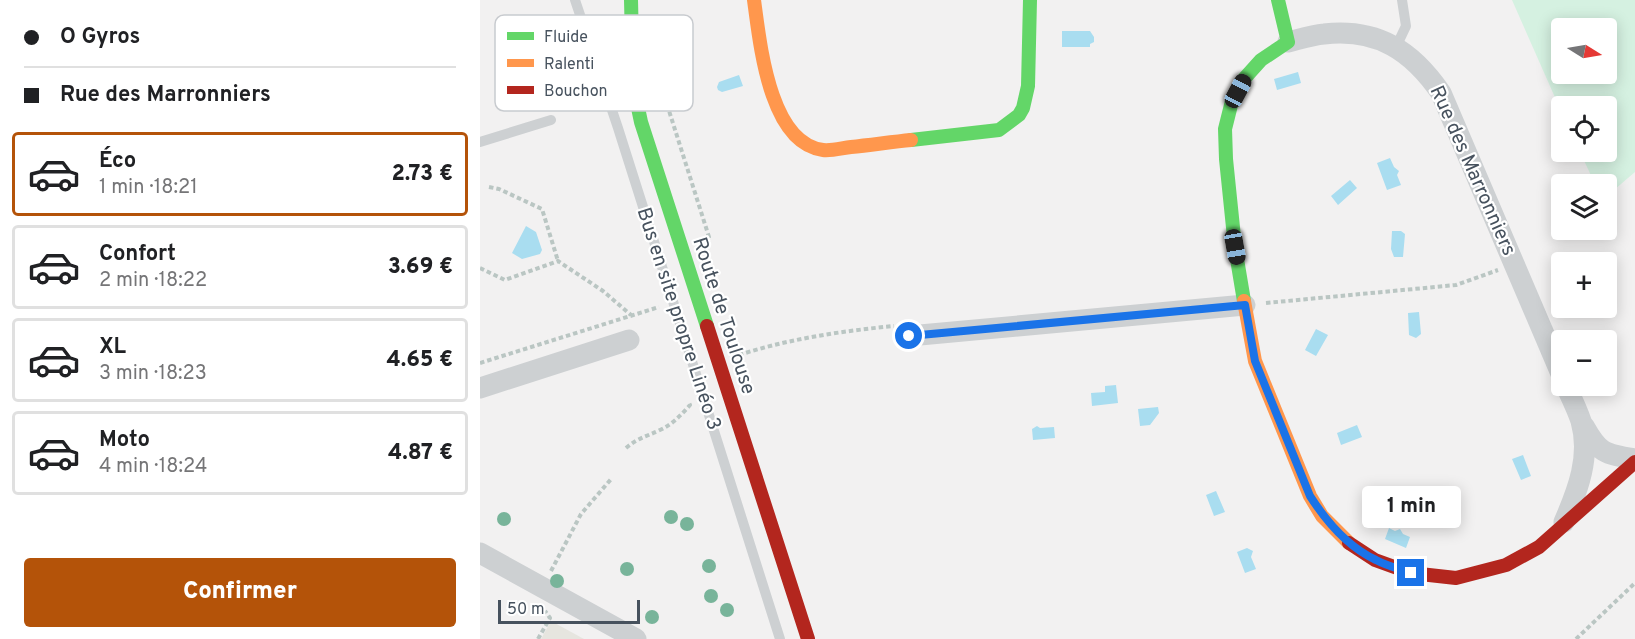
<!DOCTYPE html>
<html lang="fr">
<meta charset="utf-8">
<style>
:root{--surface:#fff;--page:#f2f2f2;--text:#202124;--muted:#757577;--line:#e0e0e0;--accent:#b45309}
body{margin:0;font-family:Overpass,sans-serif;background:var(--page);color:var(--text);height:100vh;display:flex;flex-direction:column;font-size:22px;white-space:nowrap}
*{box-sizing:border-box;margin:0}
p{font-size:20px;color:var(--muted)}
.icon{flex:none;width:33px;height:33px;fill:none;stroke:currentColor;stroke-width:2;stroke-linecap:round;stroke-linejoin:round}
.map{position:relative;flex:1;overflow:hidden}
.drawer{display:flex;flex-direction:column;background:var(--surface);width:480px}
.drawer>*{flex:none}
.banner{display:grid;align-content:center;height:132px;padding:0 24px;background:var(--surface)}
.needle{width:39px;rotate:101deg}
.buttons{position:absolute;left:1071px;top:18px;display:grid;gap:12px}
.buttons a{display:grid;place-items:center;width:66px;height:66px;border-radius:6px;background:var(--surface);box-shadow:0 3px 15px #0003;font-size:30px}
.scale{position:absolute;left:18px;bottom:15px;width:142px;box-sizing:border-box;padding-left:6px;border:3px solid #47525e;border-top:0;font-size:16px;line-height:21px;white-space:nowrap;color:#47525e;-webkit-text-stroke:4px #fff;paint-order:stroke}
.end{position:absolute;width:27px;height:27px;margin:-14px;border:8px solid #1a73e8;background:#fff;box-shadow:0 0 0 3px #fff}
.from{border-radius:50%}
.bubble{position:absolute;height:42px;border-radius:6px;background:var(--surface);box-shadow:0 3px 15px #0003;font-size:20px;font-weight:800;line-height:42px;text-align:center}
.car{position:absolute;width:18px;height:36px;margin:-18px -9px;border-radius:8px;box-shadow:0 0 4px 2px #0007;background:linear-gradient(#222 24%,#8ab4d8 0 40%,#222 0 76%,#8ab4d8 0 86%,#222 0)}
.banner b{display:flex;align-items:center;gap:21px;height:57px;font-size:22px}
.banner b+b{border-top:2px solid var(--line)}
.banner i{width:15px;height:15px;background:var(--text)}
ul{padding:0;list-style:none}
li{display:flex;align-items:center;gap:18px;height:84px;margin:0 12px 9px;padding:0 12px;border:3px solid var(--line);border-radius:6px}
li div{flex:1}
li b{display:block;font-size:22px}
li em{font-style:normal;font-weight:800}
li.active{border-color:var(--accent)}
li>.icon{width:54px;height:54px;stroke-width:1.5}
.cta{display:flex;gap:12px;margin-top:auto;padding:12px 24px}
.cta a{flex:1;height:69px;border-radius:6px;background:var(--accent);color:#fff;font-size:24px;font-weight:800;line-height:69px;text-align:center}
main{display:flex;flex:1;min-height:0}
.map>svg:first-child{display:block}
.commercial{fill:#e6e5df}
.green{fill:#d5f1e1;fill-rule:evenodd}
.water{fill:#a9ddf0}
.lines{fill:none;stroke-linecap:round;stroke-linejoin:round}
.path{stroke:#bac6c3;stroke-width:4;stroke-dasharray:4.5 3;stroke-linecap:butt}
.lane{stroke:#cdd0d2;stroke-width:10}
.street{stroke:#cdd0d2;stroke-width:21}
.fast{stroke:#63d668;stroke-width:14}
.slow{stroke:#ff974d;stroke-width:14}
.jam{stroke:#b3261e;stroke-width:14}
.tree{fill:#78b49a}
.route{stroke:#1a73e8;stroke-width:8}
.labels{text-anchor:middle;dominant-baseline:central;stroke-width:4.5;stroke-linejoin:round;paint-order:stroke}
.street-label{font-size:20px;fill:#47525e;stroke:#fff}
.key{fill:#fff;stroke:#c8cbcf;stroke-width:1.5}
.key-label{font-size:16px;fill:#47525e}
</style>
<main>
<section class="drawer">
<div class="banner">
<b><i class="from"></i>O Gyros</b>
<b><i></i>Rue des Marronniers</b>
</div>
<ul>
<li class="active"><svg class="icon" aria-label="car" viewBox="0 0 24 24"><path d="M5 17H2v-5l4-1 3-4h7l3 4 3 1v5h-3M9 17h6M6 11h13"/><circle cx="7" cy="17" r="2"/><circle cx="17" cy="17" r="2"/></svg><div><b>Éco</b><p>1 min · 18:21</p></div><em>2.73 €</em></li>
<li><svg class="icon" aria-label="car" viewBox="0 0 24 24"><path d="M5 17H2v-5l4-1 3-4h7l3 4 3 1v5h-3M9 17h6M6 11h13"/><circle cx="7" cy="17" r="2"/><circle cx="17" cy="17" r="2"/></svg><div><b>Confort</b><p>2 min · 18:22</p></div><em>3.69 €</em></li>
<li><svg class="icon" aria-label="car" viewBox="0 0 24 24"><path d="M5 17H2v-5l4-1 3-4h7l3 4 3 1v5h-3M9 17h6M6 11h13"/><circle cx="7" cy="17" r="2"/><circle cx="17" cy="17" r="2"/></svg><div><b>XL</b><p>3 min · 18:23</p></div><em>4.65 €</em></li>
<li><svg class="icon" aria-label="car" viewBox="0 0 24 24"><path d="M5 17H2v-5l4-1 3-4h7l3 4 3 1v5h-3M9 17h6M6 11h13"/><circle cx="7" cy="17" r="2"/><circle cx="17" cy="17" r="2"/></svg><div><b>Moto</b><p>4 min · 18:24</p></div><em>4.87 €</em></li>
</ul>
<div class="cta"><a>Confirmer</a></div>
</section>
<div class="map">
<svg width="1155" height="639" viewBox="0 0 1155 639">
<rect width="100%" height="100%" fill="#f2f1f1"/>
<path class="commercial" d="M71,621L104,639H61Z"/>
<path class="green" d="M1032,0H1155V172L1127,196L1126,184H1115L1100,152H1126V106H1082L1081,111ZM1082,28H1126V74H1082Z"/>
<path class="water" d="M582,31H610L614,37V42L610,44V47H582Z
M818,72L821,83L797,90L794,79Z
M259,75L263,86L242,92L238,90L237,87L239,82Z
M910,158L914,167L919,171L917,175L921,185L907,190L897,163Z
M870,180L877,188L858,205L851,196Z
M46,226L56,232L62,250L60,254L42,259L32,253Z
M912,231H921L925,234L923,257H914L911,249Z
M939,312L941,334L936,338L929,335L928,313Z
M836,329L848,335L836,356L825,350Z
M636,385L638,403L612,406L611,393L625,392V386Z
M678,407L679,413L670,425L660,426L658,409Z
M877,425L882,437L861,445L857,433Z
M557,426L560,428L574,427L575,438L553,440L552,429Z
M1043,455L1051,476L1041,480L1032,459Z
M736,491L745,512L734,516L726,495Z
M909,528L915,531L920,529L923,534L930,537L926,548L905,539Z
M767,548L773,551L771,557L776,569L765,573L757,552Z"/>
<g class="lines">
<path class="path" d="M178,76L229,237L227,249
M9,187L19,189L62,209L78,261
M0,268L25,280L78,261L123,291L151,315
M786,303L976,285L1018,270
M259,355C308,339 362,331 414,326
M0,363L179,307
M146,448C159,437 166,437 180,430C193,424 201,415 210,405L209,403
M71,571L101,514L132,478
M58,639L70,618L65,611
M1096,639L1155,583"/>
<path class="lane" d="M95,0L138,128L300,639
M916,47L926,26L922,0
M0,142L71,120"/>
<path class="street" d="M808,42C820,39 832,35 844,34C898,28 932,51 961,93L1082,376
M429,336L765,305
M0,388L149,340
M1104,426C1119,453 1124,454 1155,459
M1084,522C1098,490 1111,456 1101,421C1097,409 1091,397 1086,386
M0,553L156,639"/>
<path class="fast" d="M151,0L153,84L161,122L227,326
M431,140L519,130L539,115L543,108L548,86L550,0
M764,301L755,247L746,159L745,129L752,101L763,80L781,60L808,42L798,0"/>
<path class="slow" d="M274,0C280,43 289,143 343,150C352,151 362,148 371,147C391,145 411,142 431,140
M764,301L775,361L830,496L842,516L869,543"/>
<path class="jam" d="M227,326L328,639
M869,543L895,560L931,573L976,578L1026,565L1059,547L1155,462"/>
</g>
<g class="tree">
<circle cx="191" cy="517" r="7"/>
<circle cx="24" cy="519" r="7"/>
<circle cx="207" cy="524" r="7"/>
<circle cx="229" cy="566" r="7"/>
<circle cx="147" cy="569" r="7"/>
<circle cx="77" cy="581" r="7"/>
<circle cx="231" cy="596" r="7"/>
<circle cx="247" cy="610" r="7"/>
<circle cx="172" cy="617" r="7"/>
</g>
<g class="lines">
<path class="route" d="M429,336L765,305L775,361L830,496C846,521 868,547 896,560C907,566 920,569 931,573"/>
</g>
<g class="labels">
<g class="street-label">
<text transform="translate(992 171) rotate(66)">Rue des Marronniers</text>
<text transform="translate(243 316) rotate(72)">Route de Toulouse</text>
<text transform="translate(198 319) rotate(72)">Bus en site propre Linéo 3</text>
</g>
</g>
<rect x="15" y="15" width="198" height="96" rx="9" class="key"/>
<rect x="27" y="32" width="27" height="8" fill="#63d668"/>
<rect x="27" y="59" width="27" height="8" fill="#ff974d"/>
<rect x="27" y="86" width="27" height="8" fill="#b3261e"/>
<g class="key-label">
<text x="64" y="42">Fluide</text>
<text x="64" y="69">Ralenti</text>
<text x="64" y="96">Bouchon</text>
</g>
</svg>
<div class="buttons">
<a><svg class="needle" viewBox="-14 -14 28 28"><path d="M0-13l5 13h-10z" fill="#e53935"/><path d="M0 13l5-13h-10z" fill="#757577"/></svg></a>
<a><svg class="icon" aria-label="locate" viewBox="0 0 24 24"><circle cx="12" cy="12" r="6"/><path d="M12 2v4M12 18v4M2 12h4M18 12h4"/></svg></a>
<a><svg class="icon" aria-label="layers" viewBox="0 0 24 24"><path d="M12 4l9 5-9 5-9-5zM3 14l9 5 9-5"/></svg></a>
<a>+</a>
<a>−</a>
</div>
<div class="scale">50 m</div>
<i class="end from" style="left:429px;top:336px"></i>
<i class="end" style="left:931px;top:573px"></i>
<div class="bubble" style="left:882px;top:486px;width:99px">1 min</div>
<i class="car" style="left:758px;top:91px;rotate:28deg"></i>
<i class="car" style="left:755px;top:247px;rotate:170deg"></i>
</div>
</main>
